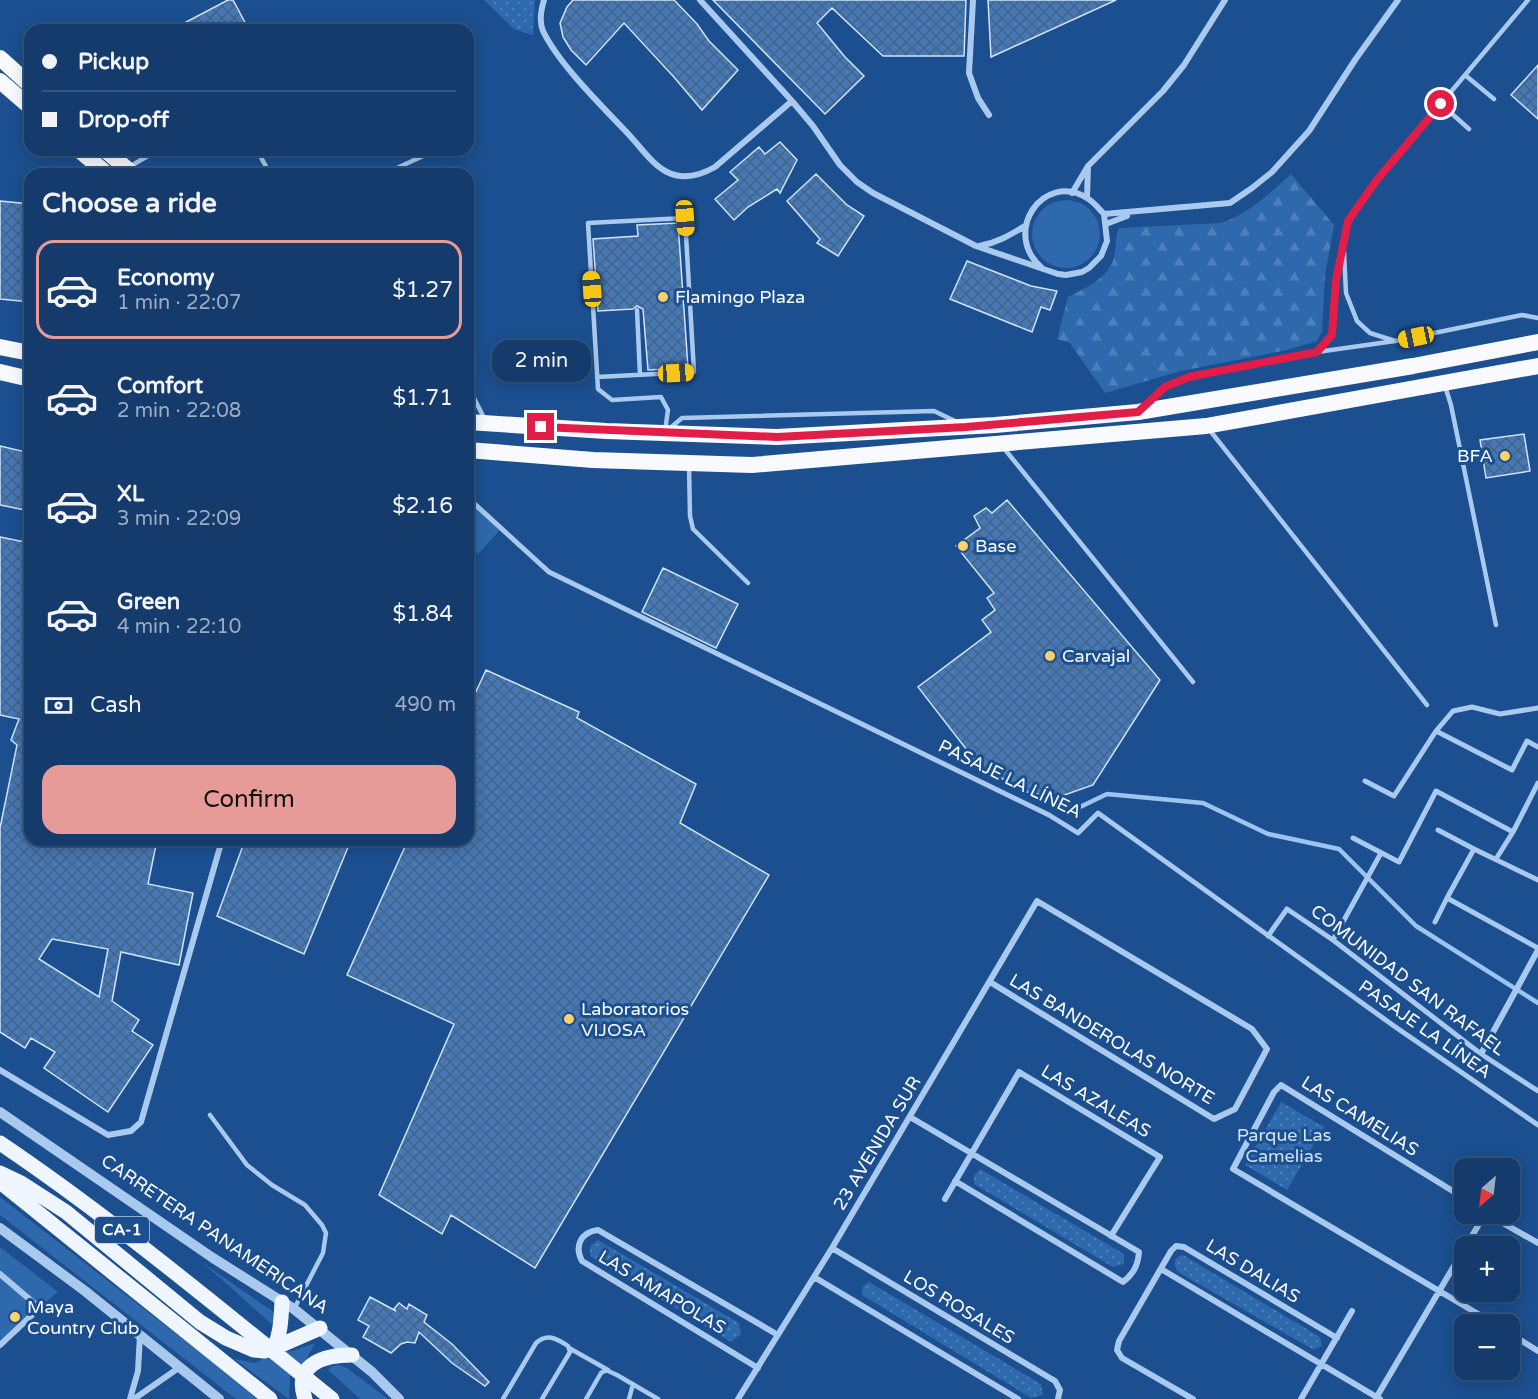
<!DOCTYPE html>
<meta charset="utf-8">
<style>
:root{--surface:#143b6b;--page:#1d4271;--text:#f1f3f6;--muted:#9dadc1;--line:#33557e;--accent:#e69b98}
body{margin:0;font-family:"Varela Round",sans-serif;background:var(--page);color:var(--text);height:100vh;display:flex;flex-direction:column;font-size:22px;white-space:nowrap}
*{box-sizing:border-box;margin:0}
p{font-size:20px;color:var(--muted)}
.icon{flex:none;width:33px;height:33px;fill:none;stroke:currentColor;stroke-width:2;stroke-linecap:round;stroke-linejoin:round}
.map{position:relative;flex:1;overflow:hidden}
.panel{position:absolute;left:24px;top:168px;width:450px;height:678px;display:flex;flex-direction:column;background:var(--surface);border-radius:18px;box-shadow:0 3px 15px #0003,0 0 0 2px var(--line)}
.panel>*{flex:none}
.banner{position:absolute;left:24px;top:24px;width:450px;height:132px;border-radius:18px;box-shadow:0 3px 15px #0003,0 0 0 2px var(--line);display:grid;align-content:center;height:132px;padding:0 18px;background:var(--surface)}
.needle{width:39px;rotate:208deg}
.controls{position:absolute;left:1454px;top:1158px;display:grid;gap:12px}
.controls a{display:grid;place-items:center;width:66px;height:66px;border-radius:12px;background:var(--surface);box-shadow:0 3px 15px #0003,0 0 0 2px var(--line);font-size:30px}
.end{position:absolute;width:27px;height:27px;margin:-14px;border:8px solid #e11d48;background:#fff;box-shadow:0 0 0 3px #fff}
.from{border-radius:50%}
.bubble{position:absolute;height:42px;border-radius:18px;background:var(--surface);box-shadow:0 3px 15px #0003,0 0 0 2px var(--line);font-size:20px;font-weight:600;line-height:42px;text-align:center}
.car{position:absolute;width:18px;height:36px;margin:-18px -9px;border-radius:8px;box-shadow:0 0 4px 2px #0007;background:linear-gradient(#f5c518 24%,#345 0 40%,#f5c518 0 76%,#345 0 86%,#f5c518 0)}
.banner b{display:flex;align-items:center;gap:21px;height:57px;font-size:22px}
.banner b+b{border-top:2px solid var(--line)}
.banner i{width:15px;height:15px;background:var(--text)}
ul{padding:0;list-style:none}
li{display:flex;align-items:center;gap:18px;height:99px;margin:0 12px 9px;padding:0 6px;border:3px solid transparent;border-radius:18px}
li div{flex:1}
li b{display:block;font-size:22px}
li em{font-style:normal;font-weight:600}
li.on{border-color:var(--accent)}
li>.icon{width:54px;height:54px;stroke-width:1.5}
h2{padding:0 18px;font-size:27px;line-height:72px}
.pay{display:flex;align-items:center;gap:15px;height:66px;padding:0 18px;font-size:22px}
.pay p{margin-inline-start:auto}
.cta{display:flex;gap:12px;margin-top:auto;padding:12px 18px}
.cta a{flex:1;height:69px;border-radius:18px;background:var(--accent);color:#111;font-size:24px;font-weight:600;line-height:69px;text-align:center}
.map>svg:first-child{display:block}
.green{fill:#2e69ad}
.forest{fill:url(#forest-firs)}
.park{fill:url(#park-dots)}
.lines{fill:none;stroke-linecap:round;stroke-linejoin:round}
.stream{stroke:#9cc4f0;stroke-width:4.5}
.building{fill:url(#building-cross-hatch);stroke:#cfe3fa;stroke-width:1.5;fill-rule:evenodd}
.service{stroke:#a9c9ee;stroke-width:4.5}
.pedestrian{stroke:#a9c9ee;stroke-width:5}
.minor{stroke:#a9c9ee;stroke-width:6}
.tertiary{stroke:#a9c9ee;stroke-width:10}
.primary{stroke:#f0f6ff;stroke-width:15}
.trunk{stroke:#f8faff;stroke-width:16}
.primary-bridge{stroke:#f0f6ff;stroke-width:15}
.route{stroke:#e11d48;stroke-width:8}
.poi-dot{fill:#ffd166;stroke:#1b4f8f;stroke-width:2}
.labels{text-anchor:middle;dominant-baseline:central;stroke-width:6;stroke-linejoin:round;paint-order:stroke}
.shield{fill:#1b4f8f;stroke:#bbcadd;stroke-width:1.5}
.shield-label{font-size:16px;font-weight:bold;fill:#fff}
.poi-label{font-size:18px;fill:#fff;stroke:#1b4f8f;text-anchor:start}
.street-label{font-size:18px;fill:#fff;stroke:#1b4f8f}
.park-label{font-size:18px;fill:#cfe3fa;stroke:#1b4f8f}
</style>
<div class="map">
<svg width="1538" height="1399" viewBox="0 0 1538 1399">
<defs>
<pattern id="forest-firs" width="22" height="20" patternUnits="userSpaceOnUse" patternTransform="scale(1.5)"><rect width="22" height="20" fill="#2e69ad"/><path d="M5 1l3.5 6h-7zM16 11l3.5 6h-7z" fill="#4d80b9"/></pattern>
<pattern id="park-dots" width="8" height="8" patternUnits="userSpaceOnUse" patternTransform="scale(1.5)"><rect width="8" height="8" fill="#2e69ad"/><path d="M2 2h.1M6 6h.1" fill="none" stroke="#4d80b9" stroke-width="1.8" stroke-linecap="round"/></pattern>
<pattern id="building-cross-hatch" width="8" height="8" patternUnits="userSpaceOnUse" patternTransform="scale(1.5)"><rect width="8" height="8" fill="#4478b7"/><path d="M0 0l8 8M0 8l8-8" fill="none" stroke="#486282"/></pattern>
</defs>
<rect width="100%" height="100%" fill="#1b4f8f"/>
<path class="green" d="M1032 234a34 34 0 1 1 68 0a34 34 0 1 1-68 0Z
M468,501L500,530L478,554L468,544Z
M0,1197L260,1399H236L0,1215Z
M0,1247L58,1292L0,1341Z
M203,1263L275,1313V1327Z
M315,1343L305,1362L290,1376L289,1399L234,1359L255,1363L277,1352L293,1351Z
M339,1365L347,1368L388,1399H360L328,1370L332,1366Z"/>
<path class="forest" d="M1291,174L1334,225L1325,276L1322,332L1317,341L1287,350L1181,371L1105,393L1070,343L1057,339L1068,297C1085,288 1109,278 1114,257C1117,246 1114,241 1119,228L1221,223C1250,213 1269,194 1291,174Z"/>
<path class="park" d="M484,0H535L533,35L514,29Z
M1281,1102L1324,1127L1287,1190L1245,1165Z
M980,1169L1124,1254V1264L1113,1267L974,1184V1175Z
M598,1240L739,1323L741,1334L731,1342L590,1256V1246Z
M1183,1255L1320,1337L1322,1346L1314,1350L1178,1272C1173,1264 1173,1257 1183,1255Z
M869,1282L1041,1384L1043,1395L1031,1398L862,1295V1287Z"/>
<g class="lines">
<path class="stream" d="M1056,806L1080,807L1107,794L1203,803L1268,834L1339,849L1416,926L1538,1003"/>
</g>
<path class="building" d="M228,0H233L249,30H171Z
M573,0H674L697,24L709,41L738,70L702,110L673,76L624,23L586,65L571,50L563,37L560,23L567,7Z
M713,0H966L964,56H883L832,8L817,23L845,57L864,76L825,114Z
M988,0H1116L991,57Z
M1538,65V119L1511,95Z
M780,142L797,160L780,193L777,189L748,207L734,220L715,199L738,180L730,172L759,147L765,154Z
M816,174L847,205L864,216L838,256L817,243L820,239L787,201Z
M0,201L30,204V302L0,299Z
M678,223L688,368L648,370L643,309L637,306L633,309L598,311L593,239L638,236L637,225Z
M967,261L1031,286L1057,291L1050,310L1041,307L1032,332L950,299Z
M1524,434L1530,471L1486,478L1480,440Z
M0,446L30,453V511L0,505Z
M1007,500L1160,680L1093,785L1056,798L1027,792L980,767L918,687L991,632L982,620L995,610L987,598L994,593L956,546L980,528L974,516L986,508L992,513Z
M0,537L30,543V840H157L148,884L193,893L179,965L121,952L112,1001L139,1020L132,1031L153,1045L108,1112L44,1068L55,1052L31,1038L25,1048L0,1032V828L17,745L11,740L19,719L0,715ZM52,939L108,949L99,997L39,959Z
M663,568L738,604L716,648L642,612Z
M486,670L579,712L577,718L696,784L680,823L769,875L535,1268L451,1215L442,1234L379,1195L454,1024L347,975L408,840H468V709Z
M245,840H351L304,954L217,916Z
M370,1297L396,1311L394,1309L399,1303L407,1309L409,1304L427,1315L424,1322L452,1344L489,1382L485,1386L452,1363L419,1332L415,1343L407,1342L401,1344L391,1353L363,1337L369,1326L358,1320Z"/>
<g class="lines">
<path class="service" d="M1465,75L1494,99
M1441,104L1469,129
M257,150L270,174
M129,167L158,150
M384,174L436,150
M1344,252L1346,293L1357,321L1370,333L1395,341L1522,315L1538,318
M637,310L640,375
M1317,352L1332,335L1336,280L1348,221L1376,181L1528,0
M597,377L694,372L685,218L588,223L598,389L612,400L661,397L668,410L665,431
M468,386L484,418
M1445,386L1451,405L1496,625
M1146,405L1165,387L1189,377L1317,352L1395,341
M1208,428L1427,705
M669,429L682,418L934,411L955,421
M1003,447L1193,682
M689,466L690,516L693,529L748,583
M210,1115L247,1165L272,1185L305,1205L322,1225L326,1233L323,1253L294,1309
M569,1348L608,1370
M503,1399L536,1343C547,1333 556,1338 568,1346L570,1352L542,1399
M586,1399L601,1373L606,1370L617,1375L658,1399
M629,1399L633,1384"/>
<path class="pedestrian" d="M468,498L549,572L1049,815L1078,833L1098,813L1394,1026L1538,1125
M1436,731L1453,711L1472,707L1500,714L1538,708
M1365,781L1394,796L1436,731L1512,770L1527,741L1538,747
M1438,830L1474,849
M1353,838L1399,862L1436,791L1513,832L1538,783
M1496,859L1513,832
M1538,880L1474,849L1447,898L1538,948
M1435,922L1447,898
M1268,936L1287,909L1333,940L1481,1054L1538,1091
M1333,940L1381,853"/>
<path class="minor" d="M544,0C541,10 539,22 543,31C560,66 604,108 631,137C642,149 653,165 667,172C683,180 701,175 715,167L792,101
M700,0L792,101L813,126L840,165L857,182L873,193L976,246L1058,274L1066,275L1082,272L1089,268L1101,256L1107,241L1104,214C1099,209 1094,202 1087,198C1043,171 1001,233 1042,268
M973,0L969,73L978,98L989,115
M1072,193L1088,166L1163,91L1184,65L1225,0
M1087,198L1088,166
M1104,214L1230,203L1252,188L1272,172L1309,131L1355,60L1398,0
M1106,224L1127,216
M979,246C997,243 1010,235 1025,226
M1481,1054L1538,950
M0,1070L108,1135L131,1131L141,1122L222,840
M910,1117L1139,1252C1138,1266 1133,1274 1123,1282L955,1181
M1464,1198L1281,1085L1274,1092L1233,1169L1495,1324
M945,1199L1019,1072L1160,1157L1111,1236
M1487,1214L1538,1243
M1466,1246L1485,1214
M832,1248L1055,1381L1060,1390L1058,1399
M1161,1269L1380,1399
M0,1274L34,1303L32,1315L0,1345
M814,1277L1018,1399
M1509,1333L1538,1351
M758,1368L582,1261C574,1246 581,1232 598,1230L778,1335
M1376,1398L1464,1249
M130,1399L138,1371L140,1335
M134,1399L180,1367
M738,1399L832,1248L1037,901L1252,1029L1267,1049L1235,1109L1214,1119L990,982
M1193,1399L1122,1358L1117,1350L1119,1341L1171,1251L1176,1246L1184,1247L1337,1338
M1301,1399L1352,1311"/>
<path class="tertiary" d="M0,1112L213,1258L294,1309L372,1372L399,1399
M0,1228L85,1291L219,1399"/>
<path class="primary" d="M0,1143C83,1199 161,1261 238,1323
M0,1173L21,1183L66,1212L200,1322L226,1338L254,1350L264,1351L274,1348C281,1333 281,1318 282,1302
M0,1182L270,1399
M274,1348L320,1328
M305,1399C293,1363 325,1355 352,1355"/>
<path class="trunk" d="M0,58L30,85
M0,81L30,107
M79,150L107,174
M105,150L133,174
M0,347L30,353
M0,372L30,379
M468,422L606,431L777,437L995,425L1138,412L1413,366L1538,342
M468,450L593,460L752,465L1206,426L1538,366"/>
<path class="primary-bridge" d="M238,1323L332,1399"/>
</g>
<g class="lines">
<path class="route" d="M541,427L777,437L966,427L1138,412L1165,387L1189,377L1317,352L1332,335L1336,280L1348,221L1376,181L1441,104"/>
</g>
<g class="poi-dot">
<circle cx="663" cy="297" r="6"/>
<circle cx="1505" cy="456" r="6"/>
<circle cx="963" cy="546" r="6"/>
<circle cx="1050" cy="656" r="6"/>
<circle cx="569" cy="1019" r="6"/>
<circle cx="15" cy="1317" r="6"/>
</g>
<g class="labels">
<rect class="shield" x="95" y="1217" width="54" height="26" rx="4.5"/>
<g class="shield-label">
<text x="122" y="1230">CA-1</text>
</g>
<g class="poi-label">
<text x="675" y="297">Flamingo Plaza</text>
<text x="1493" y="456" text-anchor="end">BFA</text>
<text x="975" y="546">Base</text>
<text x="1062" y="656">Carvajal</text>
<text x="581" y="1009">Laboratorios<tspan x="581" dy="21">VIJOSA</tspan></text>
<text x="27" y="1307">Maya<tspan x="27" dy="21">Country Club</tspan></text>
</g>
<g class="street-label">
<text transform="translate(1010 779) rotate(26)">PASAJE LA LÍNEA</text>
<text transform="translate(1408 980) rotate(37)">COMUNIDAD SAN RAFAEL</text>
<text transform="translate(1425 1029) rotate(35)">PASAJE LA LÍNEA</text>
<text transform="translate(1112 1039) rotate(31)">LAS BANDEROLAS NORTE</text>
<text transform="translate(1096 1101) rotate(31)">LAS AZALEAS</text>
<text transform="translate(1360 1116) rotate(32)">LAS CAMELIAS</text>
<text transform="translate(877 1143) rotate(-59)">23 AVENIDA SUR</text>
<text transform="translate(215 1234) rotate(34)">CARRETERA PANAMERICANA</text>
<text transform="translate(1253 1271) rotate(31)">LAS DALIAS</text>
<text transform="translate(662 1292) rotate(31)">LAS AMAPOLAS</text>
<text transform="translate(959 1307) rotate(31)">LOS ROSALES</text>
</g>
<g class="park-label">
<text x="1284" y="1135">Parque Las<tspan x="1284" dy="21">Camelias</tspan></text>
</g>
</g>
</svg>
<div class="controls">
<a><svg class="needle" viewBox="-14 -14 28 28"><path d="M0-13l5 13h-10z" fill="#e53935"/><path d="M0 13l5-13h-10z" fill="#9dadc1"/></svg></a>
<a>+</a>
<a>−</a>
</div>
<i class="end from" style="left:1441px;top:104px"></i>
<i class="end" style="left:541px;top:427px"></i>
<div class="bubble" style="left:492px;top:340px;width:99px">2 min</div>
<i class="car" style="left:685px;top:218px;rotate:176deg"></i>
<i class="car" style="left:592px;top:289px;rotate:356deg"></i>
<i class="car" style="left:1416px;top:337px;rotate:258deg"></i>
<i class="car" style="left:676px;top:373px;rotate:87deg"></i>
<div class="banner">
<b><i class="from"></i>Pickup</b>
<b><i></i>Drop-off</b>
</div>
<section class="panel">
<h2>Choose a ride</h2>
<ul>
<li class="on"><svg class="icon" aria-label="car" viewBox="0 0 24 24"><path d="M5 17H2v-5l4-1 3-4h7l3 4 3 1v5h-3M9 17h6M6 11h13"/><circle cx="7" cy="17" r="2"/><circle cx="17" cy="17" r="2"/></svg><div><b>Economy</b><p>1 min · 22:07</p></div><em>$1.27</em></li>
<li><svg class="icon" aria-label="car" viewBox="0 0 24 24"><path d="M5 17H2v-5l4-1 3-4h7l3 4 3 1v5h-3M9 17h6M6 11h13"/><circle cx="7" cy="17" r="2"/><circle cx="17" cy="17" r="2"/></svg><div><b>Comfort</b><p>2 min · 22:08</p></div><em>$1.71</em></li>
<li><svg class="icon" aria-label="car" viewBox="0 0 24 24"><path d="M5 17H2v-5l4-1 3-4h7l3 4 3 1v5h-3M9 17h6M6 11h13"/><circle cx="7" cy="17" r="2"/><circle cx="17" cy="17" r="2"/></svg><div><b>XL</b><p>3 min · 22:09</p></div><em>$2.16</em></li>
<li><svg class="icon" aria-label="car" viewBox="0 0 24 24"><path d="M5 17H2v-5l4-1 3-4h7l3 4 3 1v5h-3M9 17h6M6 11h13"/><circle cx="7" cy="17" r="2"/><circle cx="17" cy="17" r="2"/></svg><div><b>Green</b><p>4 min · 22:10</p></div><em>$1.84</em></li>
</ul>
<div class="pay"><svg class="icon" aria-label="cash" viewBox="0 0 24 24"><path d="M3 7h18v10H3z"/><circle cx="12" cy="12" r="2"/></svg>Cash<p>490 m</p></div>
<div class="cta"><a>Confirm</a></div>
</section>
</div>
